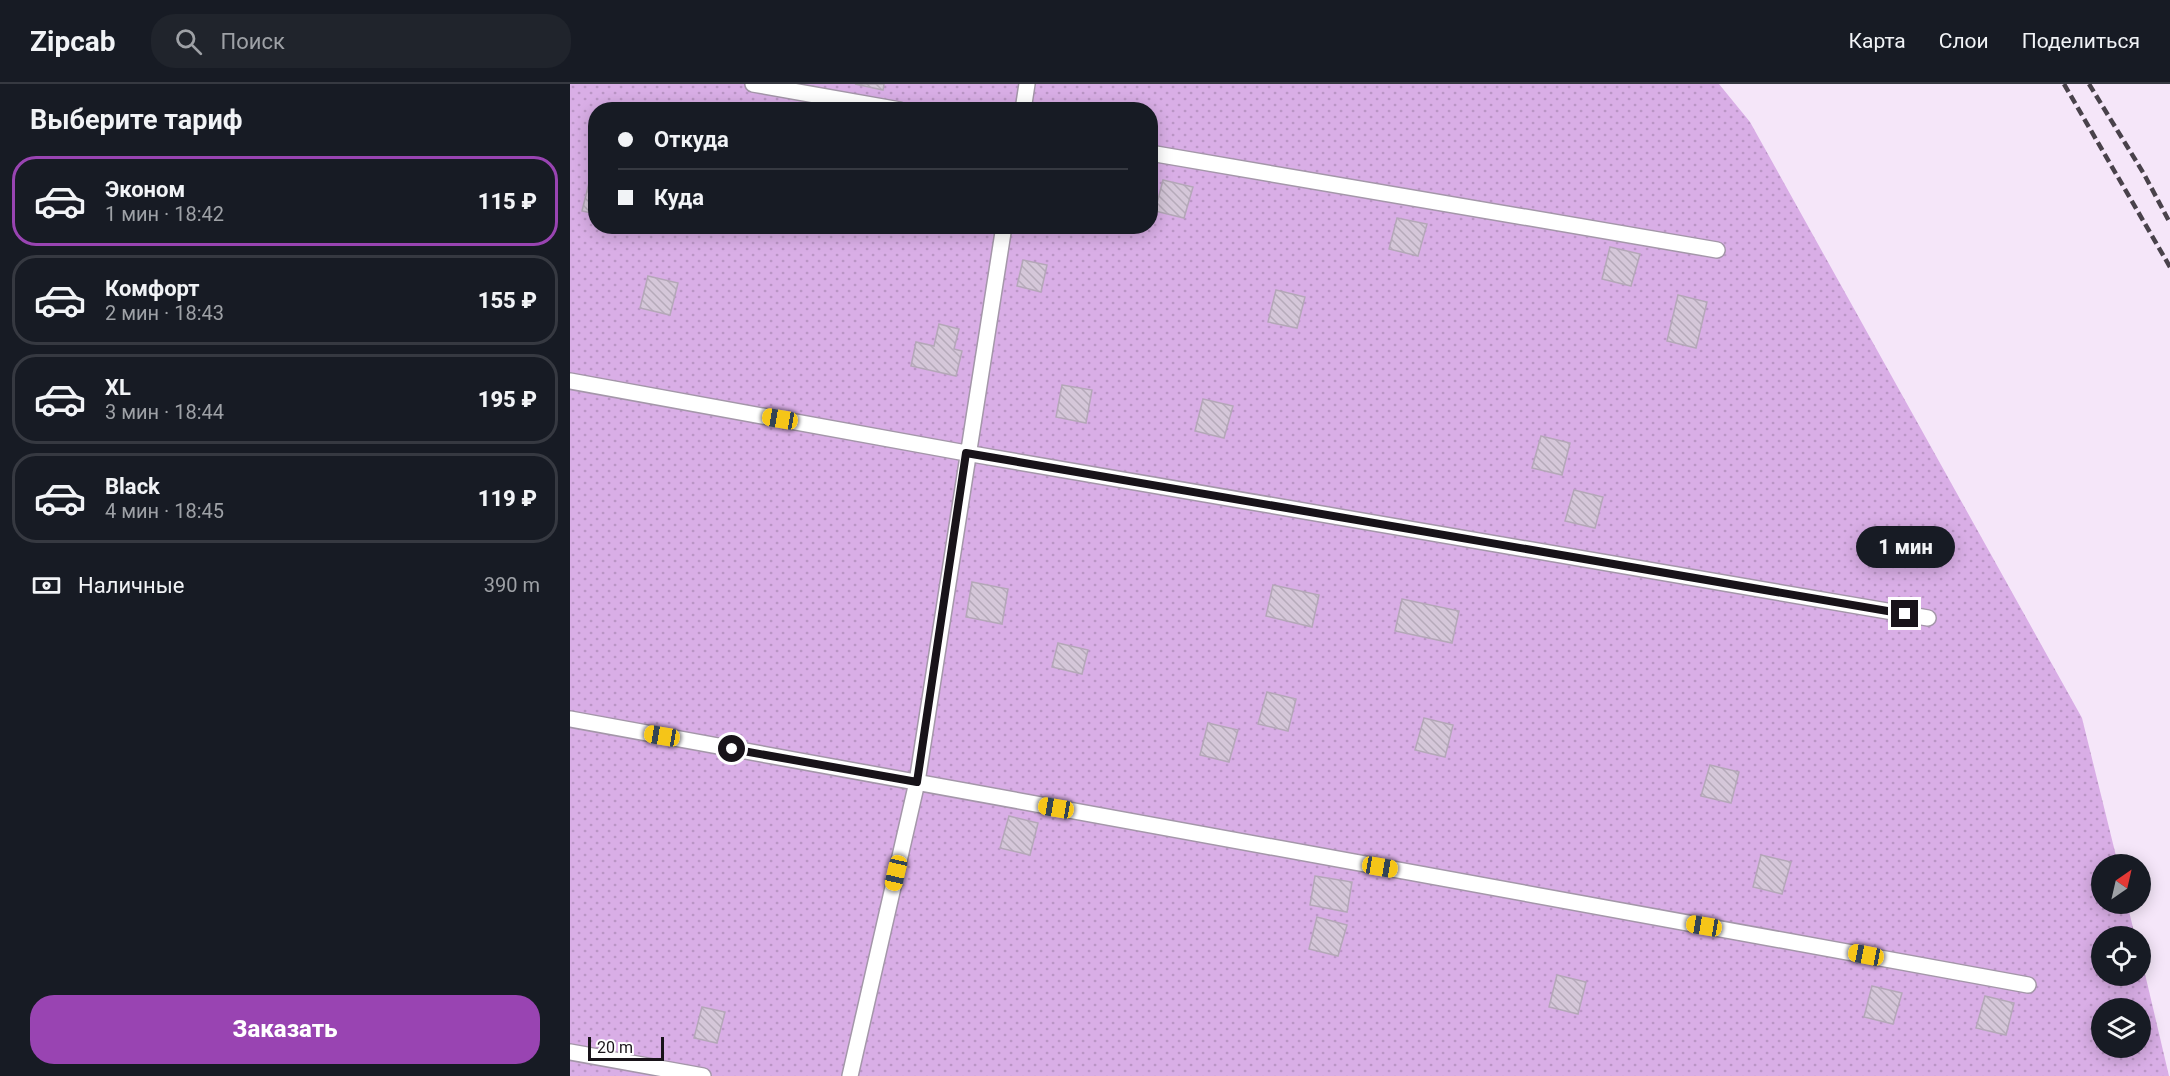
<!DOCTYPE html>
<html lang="ru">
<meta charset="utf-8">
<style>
:root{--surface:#171b24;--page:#20242c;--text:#f1f3f6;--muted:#9ea1a6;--line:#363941;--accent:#9944b2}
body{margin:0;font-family:Roboto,sans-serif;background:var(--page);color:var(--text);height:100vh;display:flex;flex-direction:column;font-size:22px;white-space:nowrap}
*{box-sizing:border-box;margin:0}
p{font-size:20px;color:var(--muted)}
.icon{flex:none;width:33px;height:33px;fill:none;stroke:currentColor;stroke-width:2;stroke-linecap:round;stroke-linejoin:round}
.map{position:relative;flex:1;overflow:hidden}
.drawer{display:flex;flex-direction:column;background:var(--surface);width:570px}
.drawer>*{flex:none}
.top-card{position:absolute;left:18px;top:18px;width:570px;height:132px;border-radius:24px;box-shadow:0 3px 15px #0003;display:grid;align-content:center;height:132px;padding:0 30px;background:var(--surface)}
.needle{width:39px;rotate:34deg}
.tools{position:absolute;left:1521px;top:770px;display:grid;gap:12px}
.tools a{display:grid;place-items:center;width:60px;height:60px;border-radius:50%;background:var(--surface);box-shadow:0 3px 15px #0003;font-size:30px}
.scale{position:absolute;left:18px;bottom:15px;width:76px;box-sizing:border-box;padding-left:6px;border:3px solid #181319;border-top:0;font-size:16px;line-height:21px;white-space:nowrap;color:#181319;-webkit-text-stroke:4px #fff;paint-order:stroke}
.end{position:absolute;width:27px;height:27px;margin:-14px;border:8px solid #181319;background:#fff;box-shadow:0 0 0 3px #fff}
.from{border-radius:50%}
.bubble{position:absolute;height:42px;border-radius:21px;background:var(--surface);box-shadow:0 3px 15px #0003;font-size:20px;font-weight:800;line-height:42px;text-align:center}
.car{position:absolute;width:18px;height:36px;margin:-18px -9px;border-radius:8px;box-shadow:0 0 4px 2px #0007;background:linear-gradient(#f5c518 24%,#345 0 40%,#f5c518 0 76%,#345 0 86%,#f5c518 0)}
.top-card b{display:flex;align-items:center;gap:21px;height:57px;font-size:22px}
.top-card b+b{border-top:2px solid var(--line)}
.top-card i{width:15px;height:15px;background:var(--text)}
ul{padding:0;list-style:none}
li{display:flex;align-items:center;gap:18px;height:90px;margin:0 12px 9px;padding:0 18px;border:3px solid var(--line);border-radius:24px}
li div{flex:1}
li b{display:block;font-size:22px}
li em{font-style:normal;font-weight:800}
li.selected{border-color:var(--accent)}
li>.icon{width:54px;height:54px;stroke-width:1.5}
h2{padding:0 30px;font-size:27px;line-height:72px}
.pay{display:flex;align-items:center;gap:15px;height:66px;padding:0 30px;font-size:22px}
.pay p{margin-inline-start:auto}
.button{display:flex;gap:12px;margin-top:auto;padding:12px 30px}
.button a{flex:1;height:69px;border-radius:24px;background:var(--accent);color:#fff;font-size:24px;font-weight:800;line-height:69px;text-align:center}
header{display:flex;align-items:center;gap:36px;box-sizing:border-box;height:84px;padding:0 30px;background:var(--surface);border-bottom:2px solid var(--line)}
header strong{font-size:28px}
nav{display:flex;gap:33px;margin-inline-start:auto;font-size:21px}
.search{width:420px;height:54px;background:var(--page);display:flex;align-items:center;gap:15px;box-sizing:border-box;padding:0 21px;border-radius:24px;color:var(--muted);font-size:22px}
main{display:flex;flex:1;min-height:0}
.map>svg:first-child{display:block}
.garden{fill:url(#garden-dots);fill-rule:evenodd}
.building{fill:url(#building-back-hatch);stroke:#b4a7b8;stroke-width:1.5}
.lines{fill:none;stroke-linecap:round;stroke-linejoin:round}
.lane-casing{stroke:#a497a9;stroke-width:18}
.lane{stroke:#fff;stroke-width:15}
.rail{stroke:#49424b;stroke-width:4.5;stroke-dasharray:9 4.5;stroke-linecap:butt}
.route{stroke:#181319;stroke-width:8}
</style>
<header>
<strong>Zipcab</strong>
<div class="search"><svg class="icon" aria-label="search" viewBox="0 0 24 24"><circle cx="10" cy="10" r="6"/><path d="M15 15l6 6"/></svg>Поиск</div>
<nav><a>Карта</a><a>Слои</a><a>Поделиться</a></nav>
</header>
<main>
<section class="drawer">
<h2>Выберите тариф</h2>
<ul>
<li class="selected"><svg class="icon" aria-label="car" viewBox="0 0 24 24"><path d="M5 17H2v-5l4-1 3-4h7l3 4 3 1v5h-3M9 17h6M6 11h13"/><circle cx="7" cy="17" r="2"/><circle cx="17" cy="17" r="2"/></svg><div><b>Эконом</b><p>1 мин · 18:42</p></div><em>115 ₽</em></li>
<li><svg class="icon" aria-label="car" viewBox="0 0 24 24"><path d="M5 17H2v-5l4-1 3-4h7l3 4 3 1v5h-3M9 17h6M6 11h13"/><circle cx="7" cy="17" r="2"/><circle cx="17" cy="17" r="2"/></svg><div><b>Комфорт</b><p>2 мин · 18:43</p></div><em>155 ₽</em></li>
<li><svg class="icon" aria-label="car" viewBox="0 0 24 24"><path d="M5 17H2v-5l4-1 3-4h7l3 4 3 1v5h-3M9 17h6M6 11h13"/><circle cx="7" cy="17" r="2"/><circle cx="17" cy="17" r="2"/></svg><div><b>XL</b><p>3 мин · 18:44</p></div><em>195 ₽</em></li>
<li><svg class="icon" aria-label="car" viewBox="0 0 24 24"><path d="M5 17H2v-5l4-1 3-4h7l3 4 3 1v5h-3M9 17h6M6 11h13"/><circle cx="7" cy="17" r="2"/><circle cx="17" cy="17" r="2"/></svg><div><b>Black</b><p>4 мин · 18:45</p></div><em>119 ₽</em></li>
</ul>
<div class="pay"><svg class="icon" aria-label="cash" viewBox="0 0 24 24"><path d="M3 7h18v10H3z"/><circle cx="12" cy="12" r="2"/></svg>Наличные<p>390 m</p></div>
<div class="button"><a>Заказать</a></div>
</section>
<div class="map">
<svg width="1600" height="992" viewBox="0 0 1600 992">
<defs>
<pattern id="garden-dots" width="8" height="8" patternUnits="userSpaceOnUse" patternTransform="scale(1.5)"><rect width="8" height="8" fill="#d9aee6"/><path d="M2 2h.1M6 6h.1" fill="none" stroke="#ba95c5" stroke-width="1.8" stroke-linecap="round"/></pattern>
<pattern id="building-back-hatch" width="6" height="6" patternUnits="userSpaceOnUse" patternTransform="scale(1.5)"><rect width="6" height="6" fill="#d5c7d9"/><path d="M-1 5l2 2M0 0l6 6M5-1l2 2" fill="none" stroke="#b6aaba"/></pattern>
</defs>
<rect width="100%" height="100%" fill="#f5e6f9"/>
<path class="garden" d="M0,0H1149L1180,38L1512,634L1548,780H1532V819H1557L1565,852H1532V891H1570L1571,873L1599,992H0ZM26,26H580V142H26ZM1532,924H1570V963H1532Z"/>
<path class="building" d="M285,0H314L313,6Z
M20,95L26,96V130L12,127Z
M593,96L623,103L614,134L585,127Z
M827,134L857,140L848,172L819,165Z
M1040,163L1070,170L1061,202L1032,195Z
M453,176L477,181L471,208L447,202Z
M78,192L108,199L100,231L70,224Z
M706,206L735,213L727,244L698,238Z
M1108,211L1137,218L1126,264L1097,257Z
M369,240L389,245L384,265L392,267L386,292L341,282L346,258L364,262Z
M492,301L522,306L516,339L486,333Z
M633,315L663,322L654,354L625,347Z
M971,352L1000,359L992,391L962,384Z
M1004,406L1033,413L1025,444L995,437Z
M402,498L438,505L432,540L396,533Z
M703,501L749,511L742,543L696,532Z
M832,515L889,527L882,559L825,547Z
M488,559L518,566L512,590L482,583Z
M697,608L726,615L718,647L688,640Z
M854,634L883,641L875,673L845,666Z
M638,639L668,646L659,678L630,671Z
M1140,681L1169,688L1161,719L1131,712Z
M439,732L468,739L460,771L430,764Z
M1191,771L1221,778L1212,810L1183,803Z
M745,792L782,798L777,828L740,821Z
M747,833L777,841L768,872L739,865Z
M987,891L1016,898L1008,930L979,923Z
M1302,902L1332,909L1323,940L1294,933Z
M1415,912L1444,919L1436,951L1406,944Z
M132,923L155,928L147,959L124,954Z"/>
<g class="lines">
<g class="lane-casing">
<path id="lane" d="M183,0L330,26
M453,26L457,0
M580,69L1147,166
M0,297L396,369L1358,534
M0,635L1458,901
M0,968L133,992
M280,992L347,698L434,142"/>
</g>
<use href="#lane" class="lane"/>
<path class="rail" d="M1494,0L1600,183
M1519,0L1574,90L1600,139"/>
</g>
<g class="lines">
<path class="route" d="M162,665L347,698L396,369L1335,530"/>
</g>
</svg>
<div class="tools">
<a><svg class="needle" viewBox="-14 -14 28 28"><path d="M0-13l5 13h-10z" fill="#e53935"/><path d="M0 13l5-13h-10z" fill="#9ea1a6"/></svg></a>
<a><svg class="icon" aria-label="locate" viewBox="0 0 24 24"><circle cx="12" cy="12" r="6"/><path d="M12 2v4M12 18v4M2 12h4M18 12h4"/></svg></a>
<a><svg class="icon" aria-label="layers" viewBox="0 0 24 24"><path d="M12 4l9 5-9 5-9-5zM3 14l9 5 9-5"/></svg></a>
</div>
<div class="scale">20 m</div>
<i class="end from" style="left:162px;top:665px"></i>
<i class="end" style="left:1335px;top:530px"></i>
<div class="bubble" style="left:1286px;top:442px;width:99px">1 мин</div>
<i class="car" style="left:210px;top:335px;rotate:280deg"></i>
<i class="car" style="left:92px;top:652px;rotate:280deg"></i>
<i class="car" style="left:486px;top:724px;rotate:280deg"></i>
<i class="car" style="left:810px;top:783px;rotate:100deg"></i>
<i class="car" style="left:326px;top:789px;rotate:193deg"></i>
<i class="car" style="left:1134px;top:842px;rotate:280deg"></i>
<i class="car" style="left:1296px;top:871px;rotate:281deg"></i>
<div class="top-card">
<b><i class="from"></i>Откуда</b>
<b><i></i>Куда</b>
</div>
</div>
</main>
